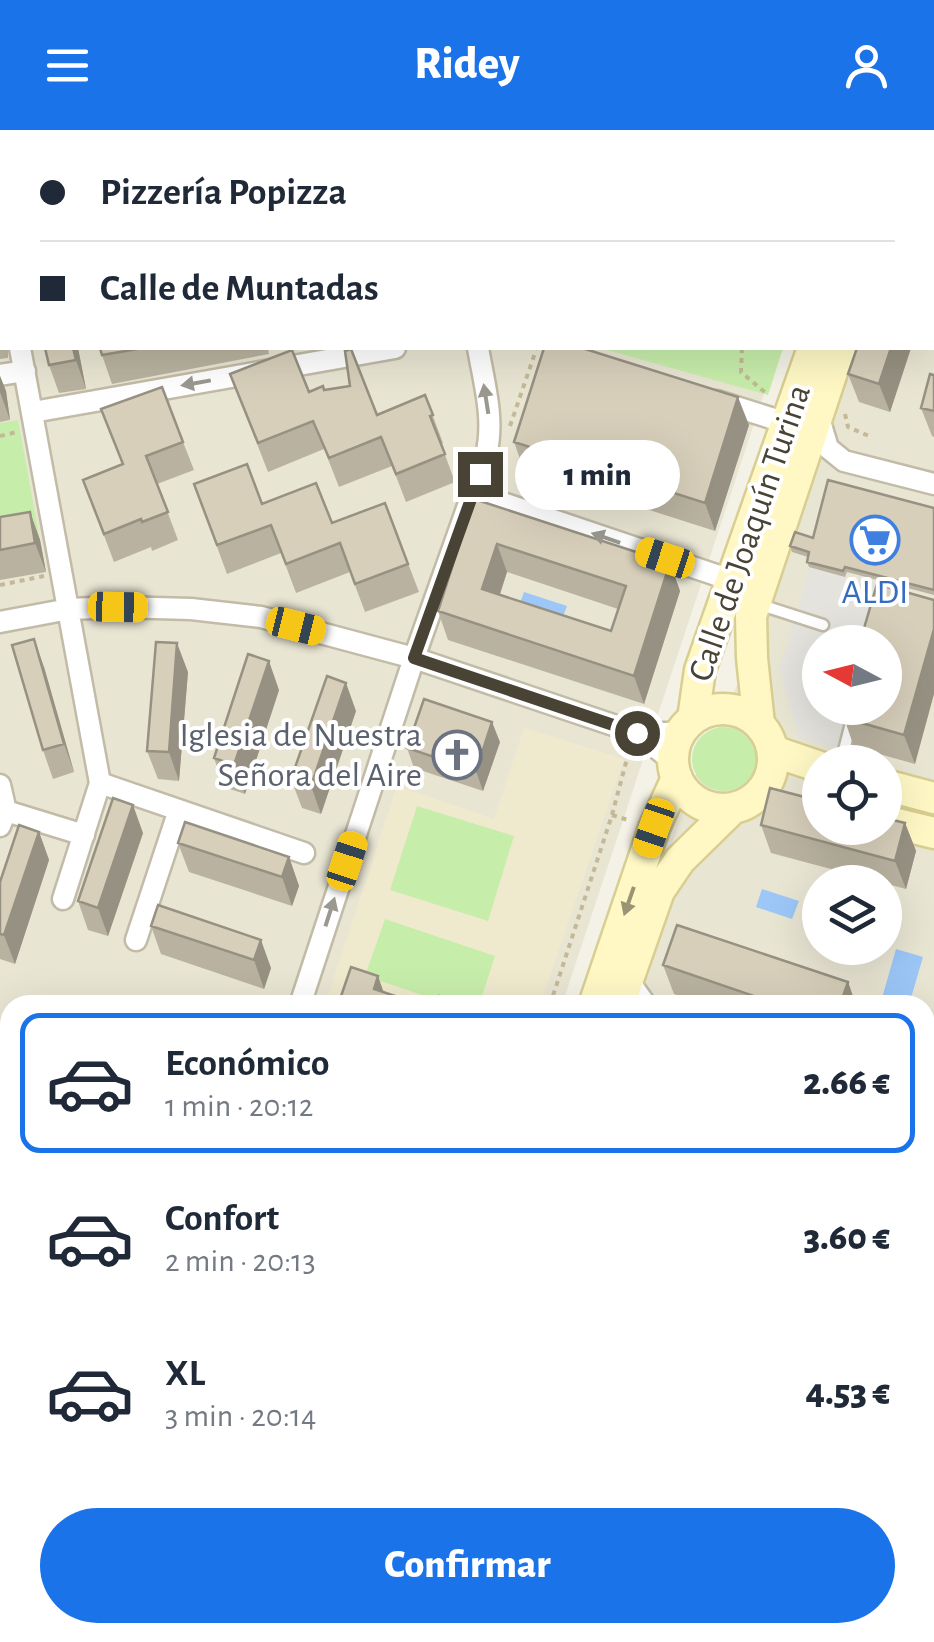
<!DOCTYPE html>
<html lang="es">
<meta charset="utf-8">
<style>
:root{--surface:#fff;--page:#f2f2f3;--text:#1f2937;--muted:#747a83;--line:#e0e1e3;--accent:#1a73e8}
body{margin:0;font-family:"Alegreya Sans",sans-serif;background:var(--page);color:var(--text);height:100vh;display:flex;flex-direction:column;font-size:38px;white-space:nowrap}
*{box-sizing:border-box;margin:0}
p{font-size:32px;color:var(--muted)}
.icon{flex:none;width:55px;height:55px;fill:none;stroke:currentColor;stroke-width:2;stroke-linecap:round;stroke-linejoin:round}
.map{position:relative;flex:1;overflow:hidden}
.details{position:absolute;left:0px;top:865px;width:935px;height:648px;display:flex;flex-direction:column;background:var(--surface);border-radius:30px 30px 0 0;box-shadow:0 10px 40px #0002}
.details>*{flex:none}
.banner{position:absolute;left:0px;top:0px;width:935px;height:220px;box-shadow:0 10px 40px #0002;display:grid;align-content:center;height:220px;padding:0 40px;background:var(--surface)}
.needle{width:65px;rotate:277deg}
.tools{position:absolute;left:802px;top:495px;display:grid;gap:20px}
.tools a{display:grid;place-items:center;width:100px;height:100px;border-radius:50%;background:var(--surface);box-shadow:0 10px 40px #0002;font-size:50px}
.end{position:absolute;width:45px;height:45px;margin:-22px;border:12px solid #484334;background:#fff;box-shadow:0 0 0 5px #fff}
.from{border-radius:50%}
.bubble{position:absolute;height:70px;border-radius:35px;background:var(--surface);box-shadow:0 10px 40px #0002;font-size:32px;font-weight:800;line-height:70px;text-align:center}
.car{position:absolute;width:30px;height:60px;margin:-30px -15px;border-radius:12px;box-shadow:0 0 8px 2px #0007;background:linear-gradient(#f5c518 24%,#345 0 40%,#f5c518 0 76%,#345 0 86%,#f5c518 0)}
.banner b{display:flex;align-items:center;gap:35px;height:95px;font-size:38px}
.banner b+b{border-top:2px solid var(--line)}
.banner i{width:25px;height:25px;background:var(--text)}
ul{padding:18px 0 0;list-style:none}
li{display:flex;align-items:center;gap:30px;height:140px;margin:0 20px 15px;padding:0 20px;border:5px solid transparent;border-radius:20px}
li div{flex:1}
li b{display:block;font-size:38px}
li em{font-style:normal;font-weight:800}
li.active{border-color:var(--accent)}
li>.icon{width:90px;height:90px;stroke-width:1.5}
.action{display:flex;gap:20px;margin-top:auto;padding:20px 40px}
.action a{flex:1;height:115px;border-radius:60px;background:var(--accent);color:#fff;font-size:40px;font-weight:800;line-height:115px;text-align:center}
header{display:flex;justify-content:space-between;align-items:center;height:130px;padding:0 40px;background:var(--accent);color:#fff;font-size:45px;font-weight:800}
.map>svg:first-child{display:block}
.residential{fill:#e9e5d3;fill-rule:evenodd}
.education{fill:#efeace}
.green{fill:#c7edab}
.parking{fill:#e5e3de}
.water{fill:#9cc7f7}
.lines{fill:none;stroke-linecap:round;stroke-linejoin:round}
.lane-casing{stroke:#c1bba7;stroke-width:15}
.street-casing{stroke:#c1bba7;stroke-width:25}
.secondary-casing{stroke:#d8ce91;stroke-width:35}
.path{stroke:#c4b997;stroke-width:4;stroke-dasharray:5 5;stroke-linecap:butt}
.lane{stroke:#fff;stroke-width:10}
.street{stroke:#fff;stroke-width:20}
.secondary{stroke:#fff8c5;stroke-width:30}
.wall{fill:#b9b2a0;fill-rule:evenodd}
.shaded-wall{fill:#969182}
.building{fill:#d7cfba;stroke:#969182;stroke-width:2.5;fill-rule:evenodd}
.oneway{fill:#9a988f}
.oneway2{fill:#9a9475}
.route{stroke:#484334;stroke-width:12}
.labels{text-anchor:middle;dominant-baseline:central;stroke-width:8;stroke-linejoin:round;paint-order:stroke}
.street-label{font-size:35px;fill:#484334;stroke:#fff}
.shop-label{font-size:35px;fill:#366cbe;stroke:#fff}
.worship-label{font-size:35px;fill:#5b616d;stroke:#fff;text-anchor:end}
</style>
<header><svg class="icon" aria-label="menu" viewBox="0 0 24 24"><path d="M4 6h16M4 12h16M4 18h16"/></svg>Ridey<svg class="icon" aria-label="person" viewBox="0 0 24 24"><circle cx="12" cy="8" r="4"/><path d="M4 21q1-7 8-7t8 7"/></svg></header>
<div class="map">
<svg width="934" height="1512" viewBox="0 0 934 1512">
<rect width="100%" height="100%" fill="#f4f2e6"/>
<path class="residential" d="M0,0H851L850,2H2V218H779L562,875H10V1502L355,1503L352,1512H0Z
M930,0H934V1512H392L395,1502H925V875H610L692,653L767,490L858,218H932V2H929ZM820,512H885V578H820ZM820,632H885V698H820ZM820,752H885V818H820Z"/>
<path class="education" d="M524,598L624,629L540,875H325L397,656L494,689Z"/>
<path class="green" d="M451,0H852L851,2H452Z
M600,218H783L768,265Z
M18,290L40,410L0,417V293Z
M692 629a32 32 0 1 1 64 0a32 32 0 1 1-64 0Z
M417,676L514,706L488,791L390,760Z
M385,789L495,826L479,875H452L365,846Z
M19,1502L247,1503L243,1512H10Z"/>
<path class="parking" d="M809,437L858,450L860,445L910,459L903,487L879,512H820V578H861L850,616L844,619L799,608L779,538L796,487Z
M0,1059L10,1063V1135L0,1134Z"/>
<path class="water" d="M524,462L567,476L560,495L517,481Z
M762,759L799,771L792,789L756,777Z
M896,819L923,827L909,875L882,868Z"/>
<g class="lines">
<g class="lane-casing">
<path id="lane" d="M758,474L823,495
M841,632L851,593
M225,1512L228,1502"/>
</g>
<g class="street-casing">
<path id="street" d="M295,0V2
M436,0L437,2
M0,8H2
M0,108L2,122
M20,218L100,653L63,769
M0,245L25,241
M717,271L787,293
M33,282L395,218
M818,285L828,318L844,331L934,354
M473,363L731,450
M0,492L69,479L118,477L191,479L261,487L414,528L637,603L673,631
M637,603H681
M100,653L304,723
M0,655L6,681
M0,696L6,681L84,705
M136,810L179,680
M628,850L646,875
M300,875L414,528L486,325C495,290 484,253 478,218
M925,980L934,983
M0,1159L10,1161
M925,1346L934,1319
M925,1363L934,1367
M1,1512L10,1502
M871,1512L874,1502"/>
</g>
<g class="secondary-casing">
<path id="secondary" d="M887,2V0
M912,2L913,0
M673 629a50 50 0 1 1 100 0a50 50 0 1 1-100 0Z
M693,589L700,540L813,218
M759,594L752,528L751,486L840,218
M773,621L820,637
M885,655L934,668
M885,691L934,703
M594,875L654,698L677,648
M619,875L659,761L680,730L733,678
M379,1512L382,1502
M404,1512L407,1502"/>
</g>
<path class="path" d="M549,0L551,2
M656,0L657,2
M778,0L779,2
M605,2V0
M752,2L753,0
M800,2L803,0
M742,218L741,242L768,265
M845,284L848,297L869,306
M510,296L536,220
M0,306L17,302
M0,455L44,446
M612,685L631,691
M550,875L612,685L628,625
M0,1012L10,1015"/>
<use href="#lane" class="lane"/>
<use href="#street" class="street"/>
<use href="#secondary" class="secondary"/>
</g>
<path class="wall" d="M6,0H277L278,2H6Z
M0,168L2,182V218H8V228L0,229Z
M78,218L86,259L59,263L49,235Z
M100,218H268L269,224L112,254L102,225Z
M857,218H911L890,282L859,272L848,244Z
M230,244L309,262L324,260L377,285L425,265L443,313L441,314L455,352L406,372L392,336L339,357L324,319L268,342Z
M934,245V307L932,306L921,278Z
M0,246L6,261L10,290L0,292Z
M101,279L183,312L194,340L157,354L178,410L152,421L151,417L114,432L83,350L122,334Z
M749,295L715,401L524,340L514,312Z
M194,354L332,393L385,373L419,462L365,482L350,442L296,463L281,423L227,444Z
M474,369L670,433L680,461L644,574L448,510L438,481ZM507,442L618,479L611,501L500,465Z
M934,378V465L847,442L845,447L809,437L807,432L808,427L792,422L790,416L813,408Z
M30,382L40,410L46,442L0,450V387Z
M934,470L915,634L854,617L844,588Z
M44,537L74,642L53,649L43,620Z
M188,542L179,651L158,649L147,621Z
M279,560L245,664L224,657L214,628Z
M356,581L321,684L302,678L291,649Z
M500,612L483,661L414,638L407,618Z
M905,693L916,721L906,759L771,723L761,695Z
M39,702L49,730L15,834L0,829V752Z
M143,703L108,806L88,800L78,771Z
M178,713L289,727L299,756L292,776L189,742Z
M158,775L271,838L264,859L161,824L151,796Z
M663,835L848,852L856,875H707L674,864Z
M925,886L934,889V957L925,954Z
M925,985L934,988V1144L925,1141Z
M0,1346L10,1350V1391L0,1387Z
M312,1502H330L328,1508Z
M426,1502H479L476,1512H430Z"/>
<path class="shaded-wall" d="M934,87V147L932,152V92Z
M0,168L2,182V213L0,206Z
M73,218H78L86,259L76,230Z
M891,218H911L890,282L879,254Z
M0,246L6,261L10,290L0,262Z
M738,267L749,295L715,401L705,373Z
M30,382L40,410L46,442L35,413Z
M497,414L507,442L492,487L482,459Z
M670,433L680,461L644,574L634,546Z
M934,499V564L915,634L904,605Z
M34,509L44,537L74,642L64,614Z
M177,513L188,542L179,651L169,622Z
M269,531L279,560L245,664L234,635Z
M346,553L356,581L321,684L311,656Z
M492,592L500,612L483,661L476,641Z
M133,675L143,703L108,806L98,778Z
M905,693L916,721L906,759L895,731Z
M39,702L49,730L15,834L4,805Z
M289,727L299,756L292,776L282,747Z
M261,810L271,838L264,859L254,830Z
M378,846L385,866L374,859Z
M848,852L856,875H840Z
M933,1170L934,1239L925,1266V1206Z
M267,1502H275L272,1512H264Z
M463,1502H479L476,1512H460Z
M822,1502H833L830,1512H819Z"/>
<path class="building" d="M6,0H108L94,2H6Z
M251,0H272V2H251Z
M305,0H327L328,2H306Z
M398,0H414V2H399Z
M932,19H934V87L932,92Z
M45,218H73L76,230L49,235Z
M100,218H143L102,225Z
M544,218H582L738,267L705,373L514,312Z
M857,218H891L879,254L848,244Z
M351,219L377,285L425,265L433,285L430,286L445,324L396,344L381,307L329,328L313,291L258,313L230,244L292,220L309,262L323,256L324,260L350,256L345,221Z
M930,244L934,245V281L921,278Z
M162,257L183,312L146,326L168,382L142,392L141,389L104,404L83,350L123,334L101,279Z
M247,334L262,374L316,353L332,393L385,373L408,434L355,454L340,413L286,434L271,395L217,415L194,354Z
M828,350L934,378V460L845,437L843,441L807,432L809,422L790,416L795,402L813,408Z
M474,369L670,433L634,546L438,481ZM497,414L626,456L611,501L482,459Z
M30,382L35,413L0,420V387Z
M877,454L934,470V499L904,605L844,588L846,578H885V512H860Z
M34,509L64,614L43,620L12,515Z
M156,512L177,513L169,622L147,621Z
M248,524L269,531L234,635L214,628Z
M327,546L346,553L311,656L291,649Z
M424,569L492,592L476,641L407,618Z
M770,658L820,671V698H885V688L905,693L895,731L761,695Z
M113,668L133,675L98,778L78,771Z
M185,692L289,727L282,747L178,713Z
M19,695L39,702L4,805L0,804V752Z
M158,775L261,810L254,830L151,796Z
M677,795L848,852L840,875H780L663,835Z
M351,837L378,846L374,859L422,875H338Z
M439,866L465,875H436Z
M925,886L934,889V932L925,929Z
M925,985L934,988V1118L925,1116V1040L928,1030L925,1029Z
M925,1167L933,1170L931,1177L934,1178L925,1206Z
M0,1346L10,1350V1380L0,1376Z
M239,1502H267L264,1512H236Z
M427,1502H463L460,1512H439L441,1507Z
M526,1502H574L595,1509L594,1512H523Z
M788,1502H822L819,1512H785Z"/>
<defs><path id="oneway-solid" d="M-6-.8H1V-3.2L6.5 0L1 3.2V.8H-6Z" transform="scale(2.5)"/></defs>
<g class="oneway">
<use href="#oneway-solid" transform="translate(196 253) rotate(170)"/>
<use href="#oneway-solid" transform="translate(486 269) rotate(-99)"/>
<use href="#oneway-solid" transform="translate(606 408) rotate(-161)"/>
<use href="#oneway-solid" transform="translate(330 782) rotate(-72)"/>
</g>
<use class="oneway2" href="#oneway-solid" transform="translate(629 771) rotate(109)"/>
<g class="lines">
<path class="route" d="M480,344L414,528L637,603"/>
</g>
<defs>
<g id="supermarket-ring" transform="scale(2.5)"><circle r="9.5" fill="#fff" stroke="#3f7fe0" stroke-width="1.5"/><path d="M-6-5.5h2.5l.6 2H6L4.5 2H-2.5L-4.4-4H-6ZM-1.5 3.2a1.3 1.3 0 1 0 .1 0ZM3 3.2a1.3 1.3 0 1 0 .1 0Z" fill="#3f7fe0"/></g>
<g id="church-ring" transform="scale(2.5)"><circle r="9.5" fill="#fff" stroke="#6b7280" stroke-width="1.5"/><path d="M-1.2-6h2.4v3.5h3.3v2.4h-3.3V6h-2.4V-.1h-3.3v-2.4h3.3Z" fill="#6b7280"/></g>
</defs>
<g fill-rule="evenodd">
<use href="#supermarket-ring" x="875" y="410"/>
<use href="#church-ring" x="457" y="625"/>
</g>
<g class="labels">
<g class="street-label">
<text transform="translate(750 403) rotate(-71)">Calle de Joaquín Turina</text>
</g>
<g class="shop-label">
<text x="875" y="462">ALDI</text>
</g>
<g class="worship-label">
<text x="422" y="605">Iglesia de Nuestra<tspan x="422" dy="40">Señora del Aire</tspan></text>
</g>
</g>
</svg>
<div class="tools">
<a><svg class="needle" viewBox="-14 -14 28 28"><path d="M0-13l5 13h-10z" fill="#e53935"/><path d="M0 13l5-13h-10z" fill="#747a83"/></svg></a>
<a><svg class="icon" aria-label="locate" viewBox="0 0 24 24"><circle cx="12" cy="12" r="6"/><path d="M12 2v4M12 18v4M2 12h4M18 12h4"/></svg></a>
<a><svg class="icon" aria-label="layers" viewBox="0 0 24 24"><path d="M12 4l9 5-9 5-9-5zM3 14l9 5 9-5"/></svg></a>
</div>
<i class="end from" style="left:637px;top:603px"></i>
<i class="end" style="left:480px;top:344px"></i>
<div class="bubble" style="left:515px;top:310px;width:165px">1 min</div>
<i class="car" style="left:665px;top:428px;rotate:288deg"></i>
<i class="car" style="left:118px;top:477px;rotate:91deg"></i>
<i class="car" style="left:296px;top:496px;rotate:104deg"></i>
<i class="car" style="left:654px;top:698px;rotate:199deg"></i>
<i class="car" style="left:347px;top:731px;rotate:18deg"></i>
<div class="banner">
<b><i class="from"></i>Pizzería Popizza</b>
<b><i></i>Calle de Muntadas</b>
</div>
<section class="details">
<ul>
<li class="active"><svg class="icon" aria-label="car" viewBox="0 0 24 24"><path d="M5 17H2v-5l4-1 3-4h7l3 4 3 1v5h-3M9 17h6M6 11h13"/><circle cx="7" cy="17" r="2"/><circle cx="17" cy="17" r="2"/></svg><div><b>Económico</b><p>1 min · 20:12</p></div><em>2.66 €</em></li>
<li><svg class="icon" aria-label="car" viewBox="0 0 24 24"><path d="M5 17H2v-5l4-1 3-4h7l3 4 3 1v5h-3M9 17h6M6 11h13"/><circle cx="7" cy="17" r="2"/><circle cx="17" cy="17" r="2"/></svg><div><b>Confort</b><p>2 min · 20:13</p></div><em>3.60 €</em></li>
<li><svg class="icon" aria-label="car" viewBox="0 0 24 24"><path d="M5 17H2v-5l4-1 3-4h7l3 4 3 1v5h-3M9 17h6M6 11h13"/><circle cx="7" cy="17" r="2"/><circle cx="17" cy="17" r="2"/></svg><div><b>XL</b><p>3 min · 20:14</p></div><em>4.53 €</em></li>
</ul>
<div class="action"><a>Confirmar</a></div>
</section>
</div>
